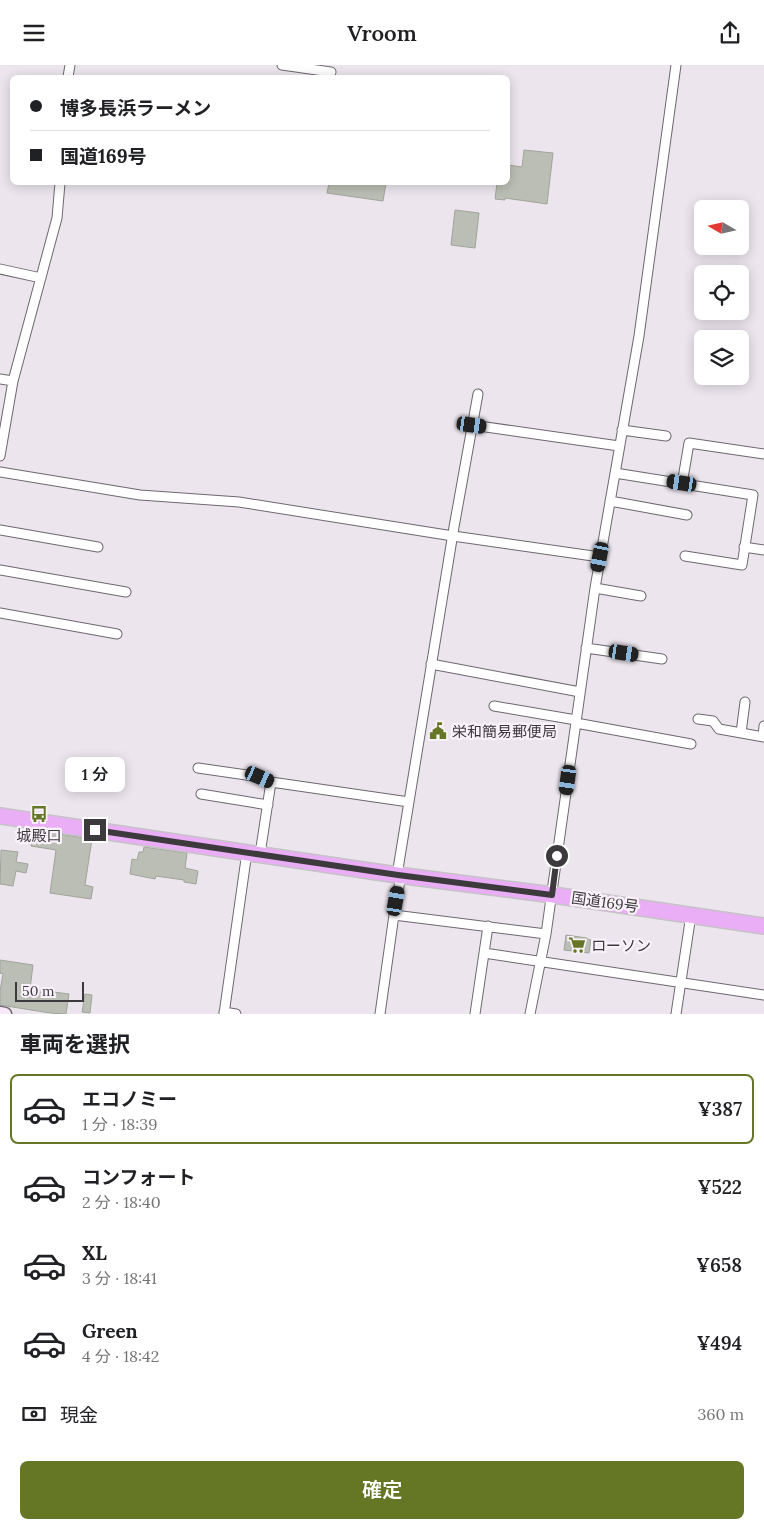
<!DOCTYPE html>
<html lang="ja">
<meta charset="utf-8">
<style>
:root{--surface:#fff;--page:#f6f6f6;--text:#202124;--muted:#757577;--line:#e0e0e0;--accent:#657624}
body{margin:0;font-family:Lora,"Noto Sans JP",serif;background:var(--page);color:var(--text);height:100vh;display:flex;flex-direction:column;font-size:19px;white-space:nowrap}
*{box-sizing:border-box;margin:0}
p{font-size:16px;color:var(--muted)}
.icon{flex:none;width:28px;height:28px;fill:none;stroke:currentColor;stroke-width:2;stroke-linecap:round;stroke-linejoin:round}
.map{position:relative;height:949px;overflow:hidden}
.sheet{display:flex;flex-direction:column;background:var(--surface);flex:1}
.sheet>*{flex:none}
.top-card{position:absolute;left:10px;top:10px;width:500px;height:110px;border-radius:8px;box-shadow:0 2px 12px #0003;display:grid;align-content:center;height:110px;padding:0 20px;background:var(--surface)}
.needle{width:32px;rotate:279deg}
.tools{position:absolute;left:694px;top:135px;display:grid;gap:10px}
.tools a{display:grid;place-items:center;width:55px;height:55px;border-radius:8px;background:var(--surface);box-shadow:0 2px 12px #0003;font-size:25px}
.scale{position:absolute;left:15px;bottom:12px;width:69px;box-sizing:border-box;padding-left:5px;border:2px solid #3d3a3d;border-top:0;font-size:14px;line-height:18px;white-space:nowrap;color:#3d3a3d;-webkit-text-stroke:4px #faf2fb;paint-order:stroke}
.end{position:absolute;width:22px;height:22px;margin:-11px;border:6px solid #3d3a3d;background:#fff;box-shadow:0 0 0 2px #fff}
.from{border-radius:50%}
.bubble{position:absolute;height:35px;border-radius:8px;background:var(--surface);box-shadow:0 2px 12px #0003;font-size:16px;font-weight:600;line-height:35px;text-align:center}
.car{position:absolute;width:15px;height:30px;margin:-15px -8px;border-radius:6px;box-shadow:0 0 4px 1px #0007;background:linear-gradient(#222 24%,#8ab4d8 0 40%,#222 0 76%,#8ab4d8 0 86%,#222 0)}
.top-card b{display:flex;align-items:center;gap:18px;height:48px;font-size:19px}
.top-card b+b{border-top:1px solid var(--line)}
.top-card i{width:12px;height:12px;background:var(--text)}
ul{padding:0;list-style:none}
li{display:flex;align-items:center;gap:15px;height:70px;margin:0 10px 8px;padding:0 10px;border:2px solid transparent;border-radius:8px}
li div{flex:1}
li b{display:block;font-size:19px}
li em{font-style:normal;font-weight:600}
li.on{border-color:var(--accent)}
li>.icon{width:45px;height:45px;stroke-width:1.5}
h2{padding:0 20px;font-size:22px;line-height:60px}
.pay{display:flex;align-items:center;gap:12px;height:55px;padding:0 20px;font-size:19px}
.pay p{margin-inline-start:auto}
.primary-button{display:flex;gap:10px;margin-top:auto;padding:10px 20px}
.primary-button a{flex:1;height:58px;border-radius:8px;background:var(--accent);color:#fff;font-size:20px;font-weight:600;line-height:58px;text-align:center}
header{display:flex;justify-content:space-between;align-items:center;height:65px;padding:0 20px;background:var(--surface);font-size:22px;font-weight:600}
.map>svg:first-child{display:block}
.building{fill:#bbbeb4;stroke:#a1a49a}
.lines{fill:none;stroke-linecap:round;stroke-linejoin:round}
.street-casing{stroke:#6e676f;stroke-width:11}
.secondary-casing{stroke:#6e676f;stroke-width:15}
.highway-casing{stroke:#c5c4c5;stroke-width:18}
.street{stroke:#fff;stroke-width:9}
.secondary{stroke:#f9e7fc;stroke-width:12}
.highway{stroke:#eaaef6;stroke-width:15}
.route{stroke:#3d3a3d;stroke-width:6}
.labels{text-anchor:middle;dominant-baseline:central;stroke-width:4.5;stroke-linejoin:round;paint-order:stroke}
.poi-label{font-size:15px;fill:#3d3a3d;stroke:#faf2fb;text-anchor:start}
.street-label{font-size:15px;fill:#3d3a3d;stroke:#faf2fb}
</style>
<header><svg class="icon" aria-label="menu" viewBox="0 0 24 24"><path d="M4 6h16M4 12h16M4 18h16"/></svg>Vroom<svg class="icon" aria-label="share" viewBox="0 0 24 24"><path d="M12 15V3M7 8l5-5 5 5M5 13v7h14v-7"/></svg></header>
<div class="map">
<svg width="764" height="949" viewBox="0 0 764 949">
<rect width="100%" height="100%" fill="#ece5ee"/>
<path class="building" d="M524,85L553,88L547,139L505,133V135L495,134L497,118H508V100L522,102Z
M329,118H386L383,136L327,128Z
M455,145L479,148L475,183L451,180Z
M33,765L92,774L85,820L93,822L91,834L50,828L56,785L31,781Z
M144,782L187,788L185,803L198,806L196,819L184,817V815L156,811L155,814L130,809L132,794L137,795L139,787H143Z
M1,785L18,787L16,797L28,799L26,808L16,806L13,821L0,819Z
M566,870L587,873V874L591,875L589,888L564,885Z
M0,895L33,900L30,924L69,929L66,949L50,948L0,940V926L3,909L0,908Z
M85,929L92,930L90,948L82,947Z"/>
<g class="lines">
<g class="street-casing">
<path id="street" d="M282,0L331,7
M68,12L70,0
M0,204L41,213
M0,314L13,316
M472,360L619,381
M622,365L666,371
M0,391L13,316L57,153L60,118
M0,407L140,430L239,437L453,471L600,492
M615,408L753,430L742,500L685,491
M682,419L689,378L764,389
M610,436L687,450
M0,465L98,482
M744,482L764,485
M0,505L126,527
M595,523L641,531
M0,548L117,569
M586,583L662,594
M431,599L580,627
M494,641L576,655
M698,654L713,656L719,664L764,672
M576,658L691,679
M741,668L745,637
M763,672L764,661
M198,703L260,712L271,717
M201,729L268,740
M260,789L271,717L409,737
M397,810L454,462L478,329
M394,850L546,869
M484,888L764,930
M224,947L236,949
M224,949L247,787
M380,949L394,850L401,810
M475,949L488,861
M530,949L546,869L595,523L639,271L676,0
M676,949L691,850"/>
</g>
<g class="secondary-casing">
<path id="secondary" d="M0,948L5,949"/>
</g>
<g class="highway-casing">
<path id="highway" d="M0,751L397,810L553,830L764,861"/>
</g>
<use href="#street" class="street"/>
<use href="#secondary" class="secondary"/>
<use href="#highway" class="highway"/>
</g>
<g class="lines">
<path class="route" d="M95,765L398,810L552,830L557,791"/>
</g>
<defs>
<g id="civic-bare" transform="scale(1.35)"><path d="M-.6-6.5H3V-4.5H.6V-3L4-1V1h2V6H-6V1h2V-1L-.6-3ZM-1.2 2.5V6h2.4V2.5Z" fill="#657624" stroke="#faf2fb" stroke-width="2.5" paint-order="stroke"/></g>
<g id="bus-bare" transform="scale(1.35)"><path d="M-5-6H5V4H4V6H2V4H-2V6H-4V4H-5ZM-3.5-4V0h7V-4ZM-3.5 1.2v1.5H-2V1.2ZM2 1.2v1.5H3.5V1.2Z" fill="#657624" stroke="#faf2fb" stroke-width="2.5" paint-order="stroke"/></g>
<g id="supermarket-bare" transform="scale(1.35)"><path d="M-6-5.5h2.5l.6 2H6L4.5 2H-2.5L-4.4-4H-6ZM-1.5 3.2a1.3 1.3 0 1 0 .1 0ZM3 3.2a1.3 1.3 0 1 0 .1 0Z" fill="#657624" stroke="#faf2fb" stroke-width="2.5" paint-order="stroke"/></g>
</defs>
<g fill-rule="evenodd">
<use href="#civic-bare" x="438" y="666"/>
<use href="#bus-bare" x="39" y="749"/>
<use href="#supermarket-bare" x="577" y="880"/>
</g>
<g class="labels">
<g class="poi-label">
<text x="452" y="666">栄和簡易郵便局</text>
<text x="39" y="770" text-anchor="middle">城殿口</text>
<text x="591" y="880">ローソン</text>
</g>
<g class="street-label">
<text transform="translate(605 837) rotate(8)">国道169号</text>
</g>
</g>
</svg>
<div class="tools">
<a><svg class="needle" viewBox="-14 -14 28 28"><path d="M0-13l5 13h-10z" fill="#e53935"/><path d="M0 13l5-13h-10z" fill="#757577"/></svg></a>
<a><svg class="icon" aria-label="locate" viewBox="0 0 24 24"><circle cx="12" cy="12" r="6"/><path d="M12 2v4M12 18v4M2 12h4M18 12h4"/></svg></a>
<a><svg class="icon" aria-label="layers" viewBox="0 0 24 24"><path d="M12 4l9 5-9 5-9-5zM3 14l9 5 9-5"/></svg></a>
</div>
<div class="scale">50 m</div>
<i class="end from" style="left:557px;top:791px"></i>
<i class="end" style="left:95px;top:765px"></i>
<div class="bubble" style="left:65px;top:692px;width:60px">1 分</div>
<i class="car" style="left:472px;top:360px;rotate:98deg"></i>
<i class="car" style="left:682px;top:418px;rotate:279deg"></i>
<i class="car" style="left:600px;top:492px;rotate:191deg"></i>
<i class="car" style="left:624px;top:588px;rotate:99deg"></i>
<i class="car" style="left:260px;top:712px;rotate:114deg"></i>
<i class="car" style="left:568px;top:715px;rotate:188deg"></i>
<i class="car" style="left:396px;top:836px;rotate:10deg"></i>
<div class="top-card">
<b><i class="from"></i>博多長浜ラーメン</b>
<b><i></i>国道169号</b>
</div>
</div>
<section class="sheet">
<h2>車両を選択</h2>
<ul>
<li class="on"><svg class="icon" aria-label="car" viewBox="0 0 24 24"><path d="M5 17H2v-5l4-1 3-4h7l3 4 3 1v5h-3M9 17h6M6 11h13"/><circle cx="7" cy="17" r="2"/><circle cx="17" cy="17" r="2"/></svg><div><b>エコノミー</b><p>1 分 · 18:39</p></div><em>¥387</em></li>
<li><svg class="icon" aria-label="car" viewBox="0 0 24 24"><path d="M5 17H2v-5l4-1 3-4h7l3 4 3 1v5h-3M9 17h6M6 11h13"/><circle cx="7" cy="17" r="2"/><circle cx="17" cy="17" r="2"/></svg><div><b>コンフォート</b><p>2 分 · 18:40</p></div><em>¥522</em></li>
<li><svg class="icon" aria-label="car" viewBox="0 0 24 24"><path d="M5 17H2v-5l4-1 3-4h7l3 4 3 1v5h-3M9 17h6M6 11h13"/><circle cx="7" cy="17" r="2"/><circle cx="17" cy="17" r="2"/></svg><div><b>XL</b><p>3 分 · 18:41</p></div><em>¥658</em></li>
<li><svg class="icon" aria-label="car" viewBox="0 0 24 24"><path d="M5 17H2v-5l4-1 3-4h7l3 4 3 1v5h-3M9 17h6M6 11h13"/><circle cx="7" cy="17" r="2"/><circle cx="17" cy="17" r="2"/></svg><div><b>Green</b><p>4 分 · 18:42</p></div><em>¥494</em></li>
</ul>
<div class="pay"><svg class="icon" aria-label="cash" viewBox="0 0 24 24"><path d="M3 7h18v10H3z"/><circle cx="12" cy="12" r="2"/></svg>現金<p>360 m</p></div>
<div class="primary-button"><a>確定</a></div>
</section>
